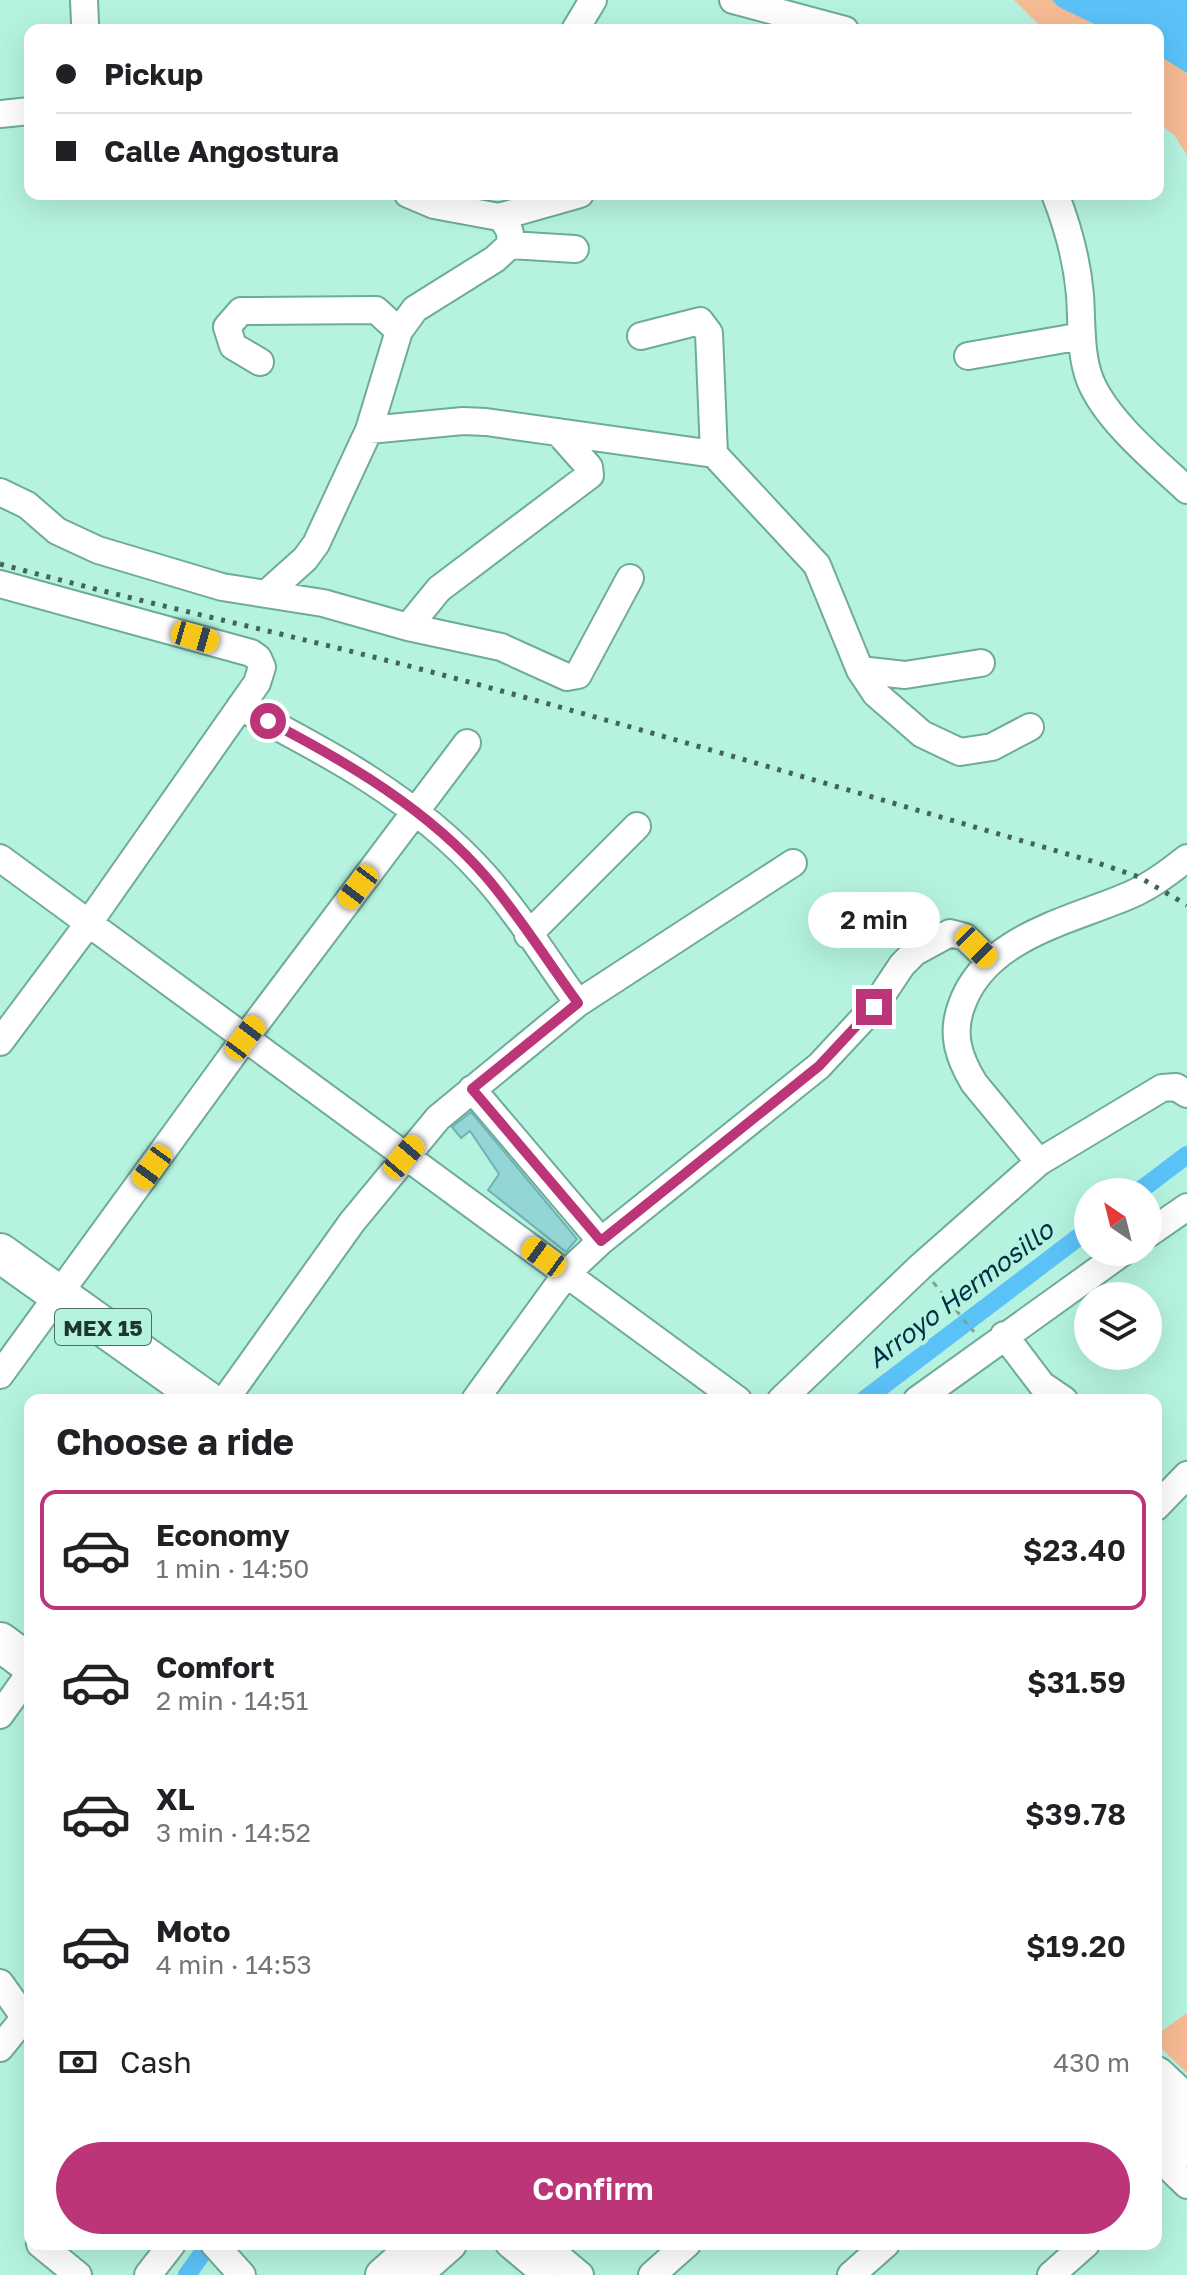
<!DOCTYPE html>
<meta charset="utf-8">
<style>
:root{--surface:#fff;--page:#f2f2f2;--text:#202124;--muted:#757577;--line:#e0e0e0;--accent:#bb3578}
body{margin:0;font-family:"Golos Text",sans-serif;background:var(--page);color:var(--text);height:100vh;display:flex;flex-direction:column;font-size:30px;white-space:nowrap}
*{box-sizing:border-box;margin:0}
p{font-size:26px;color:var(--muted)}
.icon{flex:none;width:44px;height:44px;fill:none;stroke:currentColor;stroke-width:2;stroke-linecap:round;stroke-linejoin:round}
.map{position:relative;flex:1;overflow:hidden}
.panel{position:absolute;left:24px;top:1394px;width:1138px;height:856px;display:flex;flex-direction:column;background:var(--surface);border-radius:16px;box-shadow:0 8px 32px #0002}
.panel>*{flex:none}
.top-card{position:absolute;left:24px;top:24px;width:1140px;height:176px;border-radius:16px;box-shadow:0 8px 32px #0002;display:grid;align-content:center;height:176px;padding:0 32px;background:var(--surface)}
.needle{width:52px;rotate:325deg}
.controls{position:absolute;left:1074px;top:1178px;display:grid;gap:16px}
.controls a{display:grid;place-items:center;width:88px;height:88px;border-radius:50%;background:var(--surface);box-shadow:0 8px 32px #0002;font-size:40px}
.end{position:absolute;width:36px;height:36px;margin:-18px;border:10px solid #bb3578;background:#fff;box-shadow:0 0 0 4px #fff}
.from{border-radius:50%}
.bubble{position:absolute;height:56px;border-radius:28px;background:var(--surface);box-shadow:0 8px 32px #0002;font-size:26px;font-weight:600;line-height:56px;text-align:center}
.car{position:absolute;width:24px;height:48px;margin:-24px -12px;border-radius:10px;box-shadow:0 0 6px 2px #0007;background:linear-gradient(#f5c518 24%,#345 0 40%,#f5c518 0 76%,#345 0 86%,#f5c518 0)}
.top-card b{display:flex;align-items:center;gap:28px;height:76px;font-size:30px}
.top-card b+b{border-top:2px solid var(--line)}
.top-card i{width:20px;height:20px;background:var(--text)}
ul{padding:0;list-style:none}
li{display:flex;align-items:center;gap:24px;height:120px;margin:0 16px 12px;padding:0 16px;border:4px solid transparent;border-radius:16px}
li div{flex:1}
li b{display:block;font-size:30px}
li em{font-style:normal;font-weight:600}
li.selected{border-color:var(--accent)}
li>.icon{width:72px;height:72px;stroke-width:1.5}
h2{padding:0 32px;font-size:36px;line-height:96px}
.pay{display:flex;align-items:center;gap:20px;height:88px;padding:0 32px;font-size:30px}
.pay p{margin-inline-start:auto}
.action{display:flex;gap:16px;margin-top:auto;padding:16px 32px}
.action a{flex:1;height:92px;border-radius:48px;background:var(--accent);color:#fff;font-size:32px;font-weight:600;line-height:92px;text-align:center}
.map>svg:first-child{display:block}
.park{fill:#f6bb94}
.water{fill:#5bc2f8}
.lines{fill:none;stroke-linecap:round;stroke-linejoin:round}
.canal{stroke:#5bc2f8;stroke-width:18}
.building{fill:#93d6d5;stroke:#70b2b1;stroke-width:2}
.minor-casing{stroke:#6eab99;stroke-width:30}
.major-casing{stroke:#6eab99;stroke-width:36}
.highway-casing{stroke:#6eab99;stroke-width:42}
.path{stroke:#78a798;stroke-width:3;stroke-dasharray:6 6;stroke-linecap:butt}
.minor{stroke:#fff;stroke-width:26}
.major{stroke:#fff;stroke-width:32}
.highway{stroke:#fff;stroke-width:38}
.rail{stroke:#42645a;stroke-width:5;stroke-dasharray:4 8;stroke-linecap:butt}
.route{stroke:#bb3578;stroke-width:10}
.labels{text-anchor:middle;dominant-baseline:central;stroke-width:8;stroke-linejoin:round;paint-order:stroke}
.shield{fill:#b5f3e0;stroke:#4b6f64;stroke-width:2}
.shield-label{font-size:22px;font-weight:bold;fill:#1d362f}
.water-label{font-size:26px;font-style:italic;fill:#002e43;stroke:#b5f3e0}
</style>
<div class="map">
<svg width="1187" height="2275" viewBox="0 0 1187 2275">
<rect width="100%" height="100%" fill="#b5f3e0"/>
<path class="park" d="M1014,0H1187V155L1174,135L1158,123V30H1044Z
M1187,2013V2073L1156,2043V2035Z"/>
<path class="water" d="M1052,0H1187V73L1158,55V30H1107L1059,7Z"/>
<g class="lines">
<path class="canal" d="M1138,1192L1187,1155
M864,1400L1088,1230
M187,2275L209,2244"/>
</g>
<path class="building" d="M471,1112L577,1239L566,1252L488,1190L499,1174L470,1131L461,1138L452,1127Z"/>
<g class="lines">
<g class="minor-casing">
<path id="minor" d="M84,0L85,23
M733,0L845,30
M575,30L593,0
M0,114L30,111
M1055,194C1068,227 1077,260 1080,295C1082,323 1080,354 1090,380C1106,420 1156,461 1187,490
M499,217L580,194
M510,245L575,249
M641,336L700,321L709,333L714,454L817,565L860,670L876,694L922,734L960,752L992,747L1030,727
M968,356L1082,336
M260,362L233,346L227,327L241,311L376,310L399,331
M369,430L463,421L486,422L714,454
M0,492L27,505L57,531L98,550L222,587L323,603L408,627L501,647L567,677L578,675L630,578
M0,584L251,653L258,658L262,667L257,683L88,924L0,1042
M267,593L305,559L316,544L369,430L399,331L415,309L495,259L510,245C512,232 508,225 499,217L434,205L408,194
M408,627L439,589L590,475L589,467L558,432
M860,670L905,675L981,663
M240,707C329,753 416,799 484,875C519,914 547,961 578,1003
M0,858L738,1400
M528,935L637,826
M472,1089L601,1241
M1039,1162L974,1083C959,1058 951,1035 961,1007C984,937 1070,921 1130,895C1151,886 1169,872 1187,858
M1148,1234L1187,1207
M1004,1335L1042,1385L1064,1400
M0,1375L245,1038L467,743
M225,1400L352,1222L438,1118L578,1003L793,863
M475,1400L567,1273L601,1241L819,1066L874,1007L902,965L915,952L950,933L965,937L990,961
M781,1400L920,1267L1039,1162L1162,1088L1176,1087L1187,1094
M917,1400L1123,1252
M1156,1507L1187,1475
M0,1715L30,1673
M0,1983L30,2025
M0,2048L30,2011
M1156,2155L1187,2185
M40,2244L78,2275
M214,2244L242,2275
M509,2244L546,2275
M543,2244L580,2275
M148,2275L172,2244
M652,2275L687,2244
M851,2275L886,2244
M1051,2275L1086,2244"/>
</g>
<g class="major-casing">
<path id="major" d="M382,2275L417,2244
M415,2275L450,2244"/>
</g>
<g class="highway-casing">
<path id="highway" d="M0,1253L206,1400
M0,1642L30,1664
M1156,2076L1187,2105
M1156,2117L1187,2147"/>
</g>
<path class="path" d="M933,1282L974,1332"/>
<use href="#minor" class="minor"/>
<use href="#major" class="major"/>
<use href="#highway" class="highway"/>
<path class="rail" d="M0,564C146,604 293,635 439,674C659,733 877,799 1095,862L1139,877L1187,905"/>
</g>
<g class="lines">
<path class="route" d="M268,721C347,762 429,810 487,878C520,917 548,962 578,1003L472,1089L601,1241L819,1066L874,1007"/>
</g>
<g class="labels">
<rect class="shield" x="55" y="1309" width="96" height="36" rx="6"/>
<g class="shield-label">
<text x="103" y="1327">MEX 15</text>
</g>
<g class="water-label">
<text transform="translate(960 1294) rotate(-37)">Arroyo Hermosillo</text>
</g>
</g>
</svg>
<div class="controls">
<a><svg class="needle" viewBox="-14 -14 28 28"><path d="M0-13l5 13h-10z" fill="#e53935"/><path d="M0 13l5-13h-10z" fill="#757577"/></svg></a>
<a><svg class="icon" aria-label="layers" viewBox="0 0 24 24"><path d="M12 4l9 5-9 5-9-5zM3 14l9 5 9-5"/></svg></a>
</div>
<i class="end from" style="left:268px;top:721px"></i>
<i class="end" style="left:874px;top:1007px"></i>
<div class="bubble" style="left:808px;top:892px;width:132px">2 min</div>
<i class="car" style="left:195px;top:637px;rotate:106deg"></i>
<i class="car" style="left:358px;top:887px;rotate:217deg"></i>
<i class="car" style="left:976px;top:947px;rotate:135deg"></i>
<i class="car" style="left:245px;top:1038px;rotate:37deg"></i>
<i class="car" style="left:404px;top:1157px;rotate:40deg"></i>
<i class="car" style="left:152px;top:1167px;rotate:216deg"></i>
<i class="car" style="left:544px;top:1257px;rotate:306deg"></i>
<div class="top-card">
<b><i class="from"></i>Pickup</b>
<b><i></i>Calle Angostura</b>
</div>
<section class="panel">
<h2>Choose a ride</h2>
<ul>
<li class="selected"><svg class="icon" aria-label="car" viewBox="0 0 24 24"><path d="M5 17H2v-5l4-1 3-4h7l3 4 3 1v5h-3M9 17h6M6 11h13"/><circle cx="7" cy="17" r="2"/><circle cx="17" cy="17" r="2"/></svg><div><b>Economy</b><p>1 min · 14:50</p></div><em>$23.40</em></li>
<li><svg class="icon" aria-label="car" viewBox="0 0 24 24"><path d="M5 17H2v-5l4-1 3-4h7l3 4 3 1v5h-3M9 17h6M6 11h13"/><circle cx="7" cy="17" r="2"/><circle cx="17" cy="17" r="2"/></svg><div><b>Comfort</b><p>2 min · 14:51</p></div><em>$31.59</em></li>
<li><svg class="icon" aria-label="car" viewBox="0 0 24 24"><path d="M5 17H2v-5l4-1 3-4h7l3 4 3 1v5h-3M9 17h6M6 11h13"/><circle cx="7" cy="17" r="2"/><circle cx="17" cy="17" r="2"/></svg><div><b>XL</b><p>3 min · 14:52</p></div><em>$39.78</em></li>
<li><svg class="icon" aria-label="car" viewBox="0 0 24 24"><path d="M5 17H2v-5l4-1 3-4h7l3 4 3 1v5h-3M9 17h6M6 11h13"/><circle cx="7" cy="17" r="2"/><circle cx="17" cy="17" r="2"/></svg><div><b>Moto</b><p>4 min · 14:53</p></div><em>$19.20</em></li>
</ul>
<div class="pay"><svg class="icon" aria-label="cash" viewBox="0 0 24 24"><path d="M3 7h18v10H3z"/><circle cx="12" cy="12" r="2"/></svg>Cash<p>430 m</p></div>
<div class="action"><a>Confirm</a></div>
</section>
</div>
